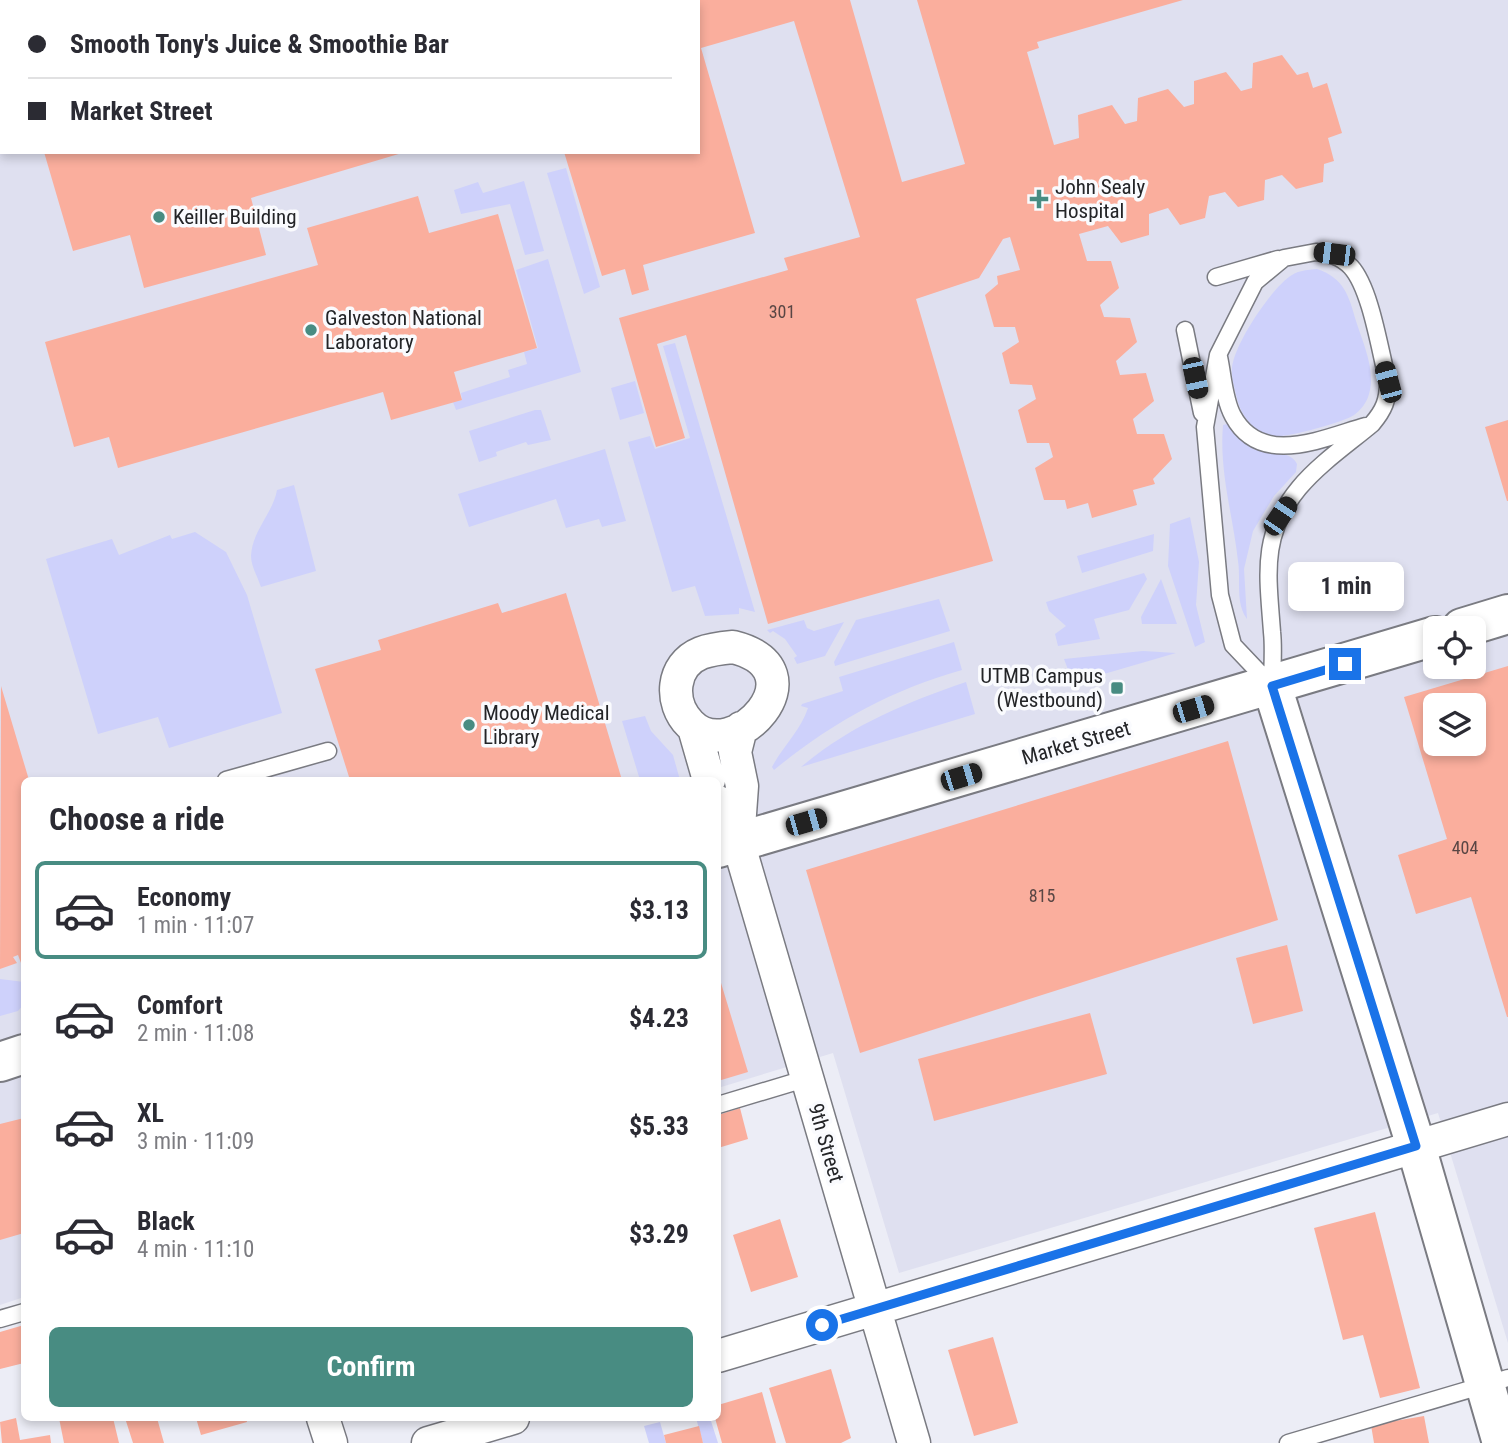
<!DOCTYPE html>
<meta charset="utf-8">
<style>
:root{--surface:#fff;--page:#f2f2f3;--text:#2b2b33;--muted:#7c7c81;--line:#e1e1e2;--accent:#488c82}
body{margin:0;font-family:"Roboto Condensed",sans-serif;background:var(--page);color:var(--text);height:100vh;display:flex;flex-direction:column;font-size:26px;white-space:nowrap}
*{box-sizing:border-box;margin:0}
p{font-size:23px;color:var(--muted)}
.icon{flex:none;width:38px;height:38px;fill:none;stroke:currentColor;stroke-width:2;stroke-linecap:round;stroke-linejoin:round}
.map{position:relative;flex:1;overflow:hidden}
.drawer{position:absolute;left:21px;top:777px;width:700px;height:644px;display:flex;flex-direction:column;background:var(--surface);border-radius:10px;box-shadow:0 4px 10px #0003}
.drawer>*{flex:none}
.hud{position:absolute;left:0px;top:0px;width:700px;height:154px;box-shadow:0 4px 10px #0003;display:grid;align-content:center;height:154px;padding:0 28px;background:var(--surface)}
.fabs{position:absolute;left:1423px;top:616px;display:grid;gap:14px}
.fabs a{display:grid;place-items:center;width:63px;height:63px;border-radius:10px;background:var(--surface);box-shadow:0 4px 10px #0003;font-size:35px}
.end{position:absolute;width:32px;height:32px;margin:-16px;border:9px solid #1a73e8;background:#fff;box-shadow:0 0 0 4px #fff}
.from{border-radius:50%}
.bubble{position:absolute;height:49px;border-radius:10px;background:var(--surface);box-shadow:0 4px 10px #0003;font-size:23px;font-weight:700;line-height:49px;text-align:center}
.car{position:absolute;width:21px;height:42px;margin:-21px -10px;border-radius:9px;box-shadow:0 0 5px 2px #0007;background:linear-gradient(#222 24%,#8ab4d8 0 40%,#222 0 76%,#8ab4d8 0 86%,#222 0)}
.hud b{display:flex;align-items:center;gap:24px;height:66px;font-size:26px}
.hud b+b{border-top:2px solid var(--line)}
.hud i{width:18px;height:18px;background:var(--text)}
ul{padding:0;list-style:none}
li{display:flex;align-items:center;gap:21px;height:98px;margin:0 14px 10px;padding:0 14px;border:4px solid transparent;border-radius:10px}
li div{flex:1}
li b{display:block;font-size:26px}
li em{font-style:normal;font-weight:700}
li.current{border-color:var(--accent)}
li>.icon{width:63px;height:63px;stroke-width:1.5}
h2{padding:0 28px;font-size:32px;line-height:84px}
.primary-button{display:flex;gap:14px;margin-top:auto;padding:14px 28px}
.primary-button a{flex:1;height:80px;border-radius:10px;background:var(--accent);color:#fff;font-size:28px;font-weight:700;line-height:80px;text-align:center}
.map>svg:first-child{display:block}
.built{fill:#dfe0f0;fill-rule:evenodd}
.green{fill:#ced1fb}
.building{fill:#faae9d;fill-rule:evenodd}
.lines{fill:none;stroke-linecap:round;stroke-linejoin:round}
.service-casing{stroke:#7a7b82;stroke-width:19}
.minor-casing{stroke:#7a7b82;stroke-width:35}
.tertiary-casing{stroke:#7a7b82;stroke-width:42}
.secondary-casing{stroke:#7a7b82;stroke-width:42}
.service{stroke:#fff;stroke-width:16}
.minor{stroke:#fff;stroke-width:32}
.tertiary{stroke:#fff;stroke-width:38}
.secondary{stroke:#fff;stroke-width:38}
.route{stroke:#1a73e8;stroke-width:9}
.poi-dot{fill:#488c82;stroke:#fafbfe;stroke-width:2.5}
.labels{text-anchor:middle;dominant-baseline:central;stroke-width:7;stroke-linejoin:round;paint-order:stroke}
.number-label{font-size:18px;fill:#594644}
.poi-label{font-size:21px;fill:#232427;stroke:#fafbfe;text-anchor:start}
.street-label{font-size:21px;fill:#232427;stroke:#fafbfe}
</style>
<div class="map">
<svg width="1508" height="1443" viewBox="0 0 1508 1443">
<rect width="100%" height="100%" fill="#ecedf6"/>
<path class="built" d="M0,0H1508V1343L1438,1113L899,1273L833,1053L718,1088V780H24V1297L0,1305ZM2,2H698V152H2ZM1435,628H1474V667H1435ZM1435,705H1474V744H1435Z"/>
<path class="green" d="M0,0H154V2H2L0,56Z
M566,168L600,287L584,294L547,173Z
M524,181L544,251L525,255L510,204L461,214L454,190L478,182L483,193Z
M548,259L581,372L456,410L453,402L462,400L461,393L510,377L508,370L527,364L524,352L538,348L516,270Z
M1317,269C1344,278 1349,296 1356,321C1363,343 1376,371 1369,394C1367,402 1361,410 1354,415C1345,422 1283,439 1272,436C1253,431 1242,417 1237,399C1235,389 1231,378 1232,368C1234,344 1272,287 1292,275C1300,270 1308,270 1317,269Z
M675,343L755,612L739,608V614L705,616L695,586L672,592L628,442L650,436L655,449L690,438L663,346Z
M635,381L644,413L620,420L611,388Z
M535,410H541L551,440L528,445L526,442L496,452L497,456L479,462L469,431Z
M1227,424C1234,433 1241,442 1252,448C1265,455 1291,449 1297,464L1296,472L1274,496L1253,531L1244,569L1247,619C1235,603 1241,580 1238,561C1233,515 1219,473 1223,425Z
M605,449L626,521L602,527L599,519L566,528L556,499L469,527L458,494Z
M294,485L316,571L261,587C258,578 251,566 251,556C252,531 273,513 277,490Z
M1190,517L1199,562L1196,605L1205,642L1195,647L1168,566L1170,524Z
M195,532L226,552L247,595L282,713L169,748L158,717L98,734L46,559L112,539L119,555L170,535L172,539Z
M1154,534L1153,551L1082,573L1077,556Z
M1144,573L1147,579L1129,610L1094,619L1100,639L1058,646L1055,634L1066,626L1049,611L1046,602Z
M1161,579L1177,624H1142L1141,617Z
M939,599L950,631L835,666L834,662L856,620Z
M804,620L807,628L814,631L844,622L825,656L797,664L794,658L797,656L785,639L773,631L770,633L767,630Z
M954,642L962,670C891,690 831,723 774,770L772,767C783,746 801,730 808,708L801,706L802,704L843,691L839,677Z
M1143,651L1176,653L1073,683L1064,659Z
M966,682L975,714L801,767C851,725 905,703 966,682Z
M645,716L651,731L673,755L680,780H640L622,721Z
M0,979L24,982V1004L18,1011L0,1016Z
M696,1418H710L718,1443H703Z
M660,1422L666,1443H649L644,1426Z"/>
<path class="building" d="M698,0H850L902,182L965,164L917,0H1183L1037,42L1039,48L1027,52L1054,145L1079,138L1078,115L1112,105L1125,124L1137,121L1138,98L1168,89L1184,107L1194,104V81L1226,72L1241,91L1252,88L1253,63L1282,55L1297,75L1308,72L1313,88L1327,83L1342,133L1328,138L1334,161L1324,164L1323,182L1296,189L1282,175L1265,180L1264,200L1238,207L1225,192L1209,196L1205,218L1180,225L1168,208L1149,214V235L1121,243L1108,226L1079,234L1087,261H1111L1119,288L1100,305L1104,317L1130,318L1137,342L1116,361L1120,375L1146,373L1154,401L1133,419L1137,434H1164L1172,459L1153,479L1155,484L1133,490L1137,505L1092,518L1088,503L1067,509L1065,500H1044L1035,468L1053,457L1049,443H1027L1018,410L1036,399L1032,385L1010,384L1002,353L1019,342L1015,327H994L985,295L998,284L997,276L1020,270L1010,237L1003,239L979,278L916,299L993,561L768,624L686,335L657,344L685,438L656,447L619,318L788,270L784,258L860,237L794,21L701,48L755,233L643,265L649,290L632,295L625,269L602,276L564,152H698Z
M44,152H402V153L251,198L266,255L144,288L130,235L73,251Z
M418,196L429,233L498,214L537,348L454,372L462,400L391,420L383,392L118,468L109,437L74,447L45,342L318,265L307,228Z
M1508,420V501H1507L1485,427Z
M566,593L622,780H350L315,669L381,650L378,640L498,603L502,613Z
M1508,666V1017H1507L1471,897L1416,914L1398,855L1447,839L1404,697ZM1435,705H1474V744H1435Z
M1,686L29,780H24V962L21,963L18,955L13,957L17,963L0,969Z
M1228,741L1278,920L860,1053L806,870Z
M1287,945L1303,1011L1253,1024L1236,958Z
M718,973L748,1072L718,1081Z
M1090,1013L1107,1074L934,1121L918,1059Z
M740,1108L748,1139L718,1148V1115Z
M24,1118V1233L0,1240V1124Z
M1375,1212L1420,1388L1380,1398L1363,1335L1343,1340L1314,1228Z
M780,1219L798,1277L751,1292L733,1235Z
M24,1325V1363L0,1369V1332Z
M993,1337L1018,1423L974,1436L948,1350Z
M831,1369L851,1438L841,1443H786L769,1388Z
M762,1392L776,1443H722L715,1418H718V1405Z
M1424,1416L1429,1443H1374L1371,1425Z
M16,1418L20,1440L50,1435L51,1443H2L0,1422Z
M59,1418H113L119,1443H64Z
M125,1418H157L164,1443H133Z
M196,1418H246L247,1422L201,1435Z
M699,1426L703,1443H666L664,1435Z"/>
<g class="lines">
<g class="service-casing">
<path id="service" d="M1316,252C1330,254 1340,256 1351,267C1371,289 1380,352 1388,382C1388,400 1384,410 1372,424C1348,444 1319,464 1299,488C1260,535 1268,576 1272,632C1274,650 1272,668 1272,686L1233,645L1220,595L1205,427L1218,355L1255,282L1284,258Z
M1216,277L1278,259
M1185,330L1202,413
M1219,357C1223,375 1224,400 1233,416C1261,468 1323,438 1366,426
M226,780L328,751
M718,1105L808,1078
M0,1319L24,1312
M1288,1443L1508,1378"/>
</g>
<g class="minor-casing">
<path id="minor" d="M733,647C825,670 733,769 690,724C669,703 671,665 701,653C711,649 722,648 733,647Z
M694,728L709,780
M718,802L738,842L914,1443
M738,841L742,786L735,752L741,728
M718,1356L1508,1119
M323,1418L331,1443
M428,1443L513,1418"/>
</g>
<g class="tertiary-casing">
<path id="tertiary" d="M1272,686L1416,1146L1502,1443"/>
</g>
<g class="secondary-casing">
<path id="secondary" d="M1462,628L1508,614
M718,848L1435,636
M0,1062L24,1054"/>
</g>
<use href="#service" class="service"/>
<use href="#minor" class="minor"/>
<use href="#tertiary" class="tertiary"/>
<use href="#secondary" class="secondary"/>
</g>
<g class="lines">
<path class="route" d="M822,1325L1416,1146L1272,686L1345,664"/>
</g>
<g class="poi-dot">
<path d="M1035.5 188.5h7v7h7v7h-7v7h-7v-7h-7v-7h7z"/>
<circle cx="159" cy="217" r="7"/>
<circle cx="311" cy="330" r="7"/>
<rect x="1110" y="681" width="14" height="14" rx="3.5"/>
<circle cx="469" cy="725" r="7"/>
</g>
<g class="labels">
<g class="number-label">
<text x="782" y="311">301</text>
<text x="1465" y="847">404</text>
<text x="1042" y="895">815</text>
</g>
<g class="poi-label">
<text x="1055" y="187">John Sealy<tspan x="1055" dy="24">Hospital</tspan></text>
<text x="173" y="217">Keiller Building</text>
<text x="325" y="318">Galveston National<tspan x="325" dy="24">Laboratory</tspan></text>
<text x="1103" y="676" text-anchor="end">UTMB Campus<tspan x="1103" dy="24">(Westbound)</tspan></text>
<text x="483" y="713">Moody Medical<tspan x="483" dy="24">Library</tspan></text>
</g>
<g class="street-label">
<text transform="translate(1076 743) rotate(-16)">Market Street</text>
<text transform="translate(826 1143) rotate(74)">9th Street</text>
</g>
</g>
</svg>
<div class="fabs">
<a><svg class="icon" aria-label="locate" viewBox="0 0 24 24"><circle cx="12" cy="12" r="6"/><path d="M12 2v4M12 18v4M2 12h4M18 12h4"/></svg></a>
<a><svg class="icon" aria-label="layers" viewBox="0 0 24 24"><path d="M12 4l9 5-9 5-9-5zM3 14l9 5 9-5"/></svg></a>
</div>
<i class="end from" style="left:822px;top:1325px"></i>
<i class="end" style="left:1345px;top:664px"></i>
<div class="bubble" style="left:1288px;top:562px;width:116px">1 min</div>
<i class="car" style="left:1334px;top:254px;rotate:277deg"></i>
<i class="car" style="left:1195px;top:378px;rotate:168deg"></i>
<i class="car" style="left:1388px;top:382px;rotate:345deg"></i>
<i class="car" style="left:1280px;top:516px;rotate:34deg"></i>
<i class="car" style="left:1193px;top:709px;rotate:73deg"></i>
<i class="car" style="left:961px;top:777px;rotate:73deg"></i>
<i class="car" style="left:806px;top:822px;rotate:74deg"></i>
<div class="hud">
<b><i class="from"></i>Smooth Tony's Juice &amp; Smoothie Bar</b>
<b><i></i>Market Street</b>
</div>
<section class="drawer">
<h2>Choose a ride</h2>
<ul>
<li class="current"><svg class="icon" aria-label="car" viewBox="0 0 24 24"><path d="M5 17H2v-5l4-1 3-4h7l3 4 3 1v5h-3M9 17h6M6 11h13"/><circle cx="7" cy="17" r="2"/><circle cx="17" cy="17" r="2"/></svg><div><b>Economy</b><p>1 min · 11:07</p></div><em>$3.13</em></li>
<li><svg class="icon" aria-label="car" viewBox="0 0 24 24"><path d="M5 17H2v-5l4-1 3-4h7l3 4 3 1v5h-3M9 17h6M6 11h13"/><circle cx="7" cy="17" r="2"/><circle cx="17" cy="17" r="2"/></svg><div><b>Comfort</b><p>2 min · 11:08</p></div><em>$4.23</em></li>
<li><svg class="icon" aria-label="car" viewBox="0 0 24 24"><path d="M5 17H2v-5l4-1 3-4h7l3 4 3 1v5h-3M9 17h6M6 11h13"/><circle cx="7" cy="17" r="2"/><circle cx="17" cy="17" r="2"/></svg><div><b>XL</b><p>3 min · 11:09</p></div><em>$5.33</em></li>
<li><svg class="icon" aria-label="car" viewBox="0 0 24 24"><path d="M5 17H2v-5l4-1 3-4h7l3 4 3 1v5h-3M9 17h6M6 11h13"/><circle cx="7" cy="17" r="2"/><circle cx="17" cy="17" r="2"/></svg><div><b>Black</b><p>4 min · 11:10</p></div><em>$3.29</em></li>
</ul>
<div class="primary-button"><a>Confirm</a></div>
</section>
</div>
